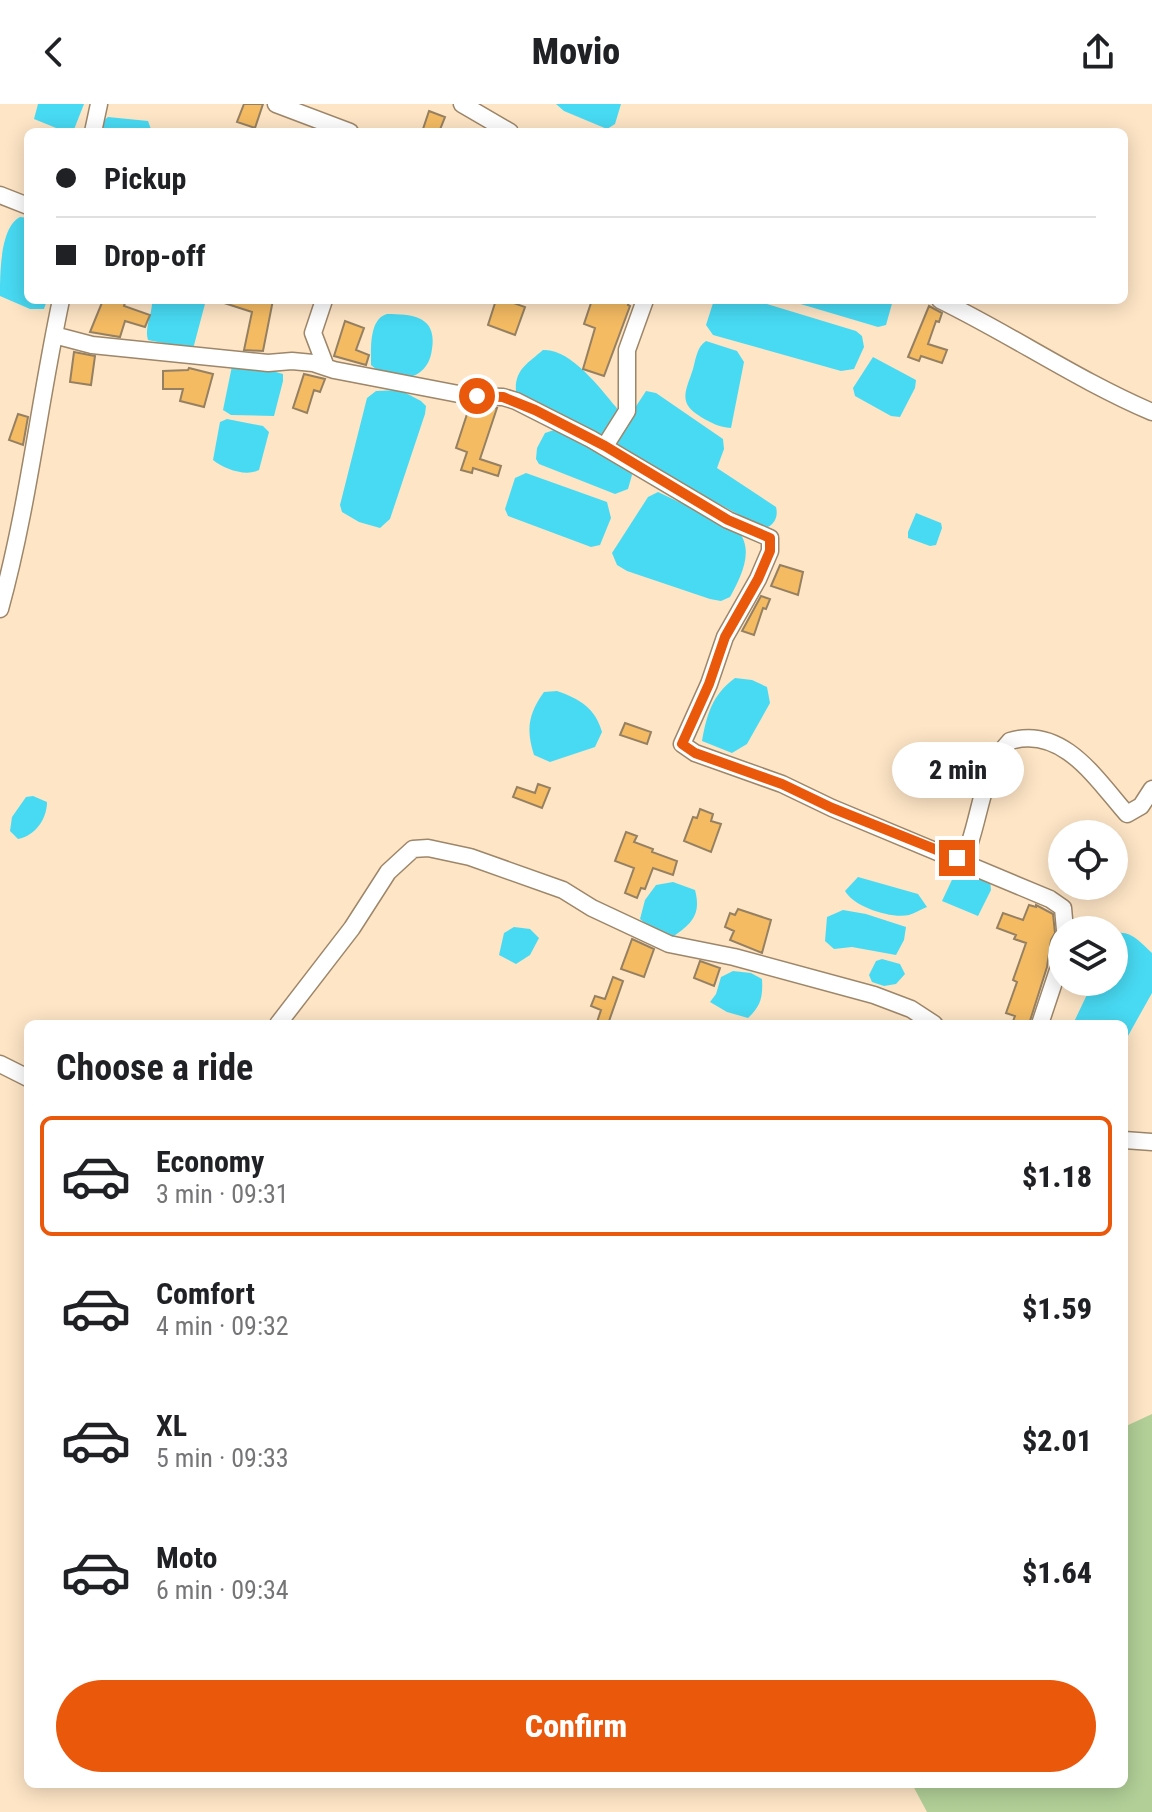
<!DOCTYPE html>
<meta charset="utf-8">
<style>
:root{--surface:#fff;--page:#f6f6f6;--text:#202124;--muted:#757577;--line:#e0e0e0;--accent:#ea580c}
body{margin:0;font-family:"Roboto Condensed",sans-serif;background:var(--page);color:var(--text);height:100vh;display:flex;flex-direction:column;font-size:30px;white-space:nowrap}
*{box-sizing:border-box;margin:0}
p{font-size:26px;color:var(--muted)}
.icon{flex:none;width:44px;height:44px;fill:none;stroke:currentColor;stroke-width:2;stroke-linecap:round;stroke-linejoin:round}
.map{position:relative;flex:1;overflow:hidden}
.sheet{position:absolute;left:24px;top:916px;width:1104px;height:768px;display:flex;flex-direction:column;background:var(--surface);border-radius:12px;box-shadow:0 4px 20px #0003}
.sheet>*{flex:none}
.top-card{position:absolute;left:24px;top:24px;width:1104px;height:176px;border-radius:12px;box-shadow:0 4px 20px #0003;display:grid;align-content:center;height:176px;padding:0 32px;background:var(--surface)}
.fabs{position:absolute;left:1048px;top:716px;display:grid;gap:16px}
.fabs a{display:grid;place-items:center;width:80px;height:80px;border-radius:50%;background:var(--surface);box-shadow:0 4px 20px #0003;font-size:40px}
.end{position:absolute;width:36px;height:36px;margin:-18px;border:10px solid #ea580c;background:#fff;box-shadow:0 0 0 4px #fff}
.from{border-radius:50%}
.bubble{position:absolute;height:56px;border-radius:28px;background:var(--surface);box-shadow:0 4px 20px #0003;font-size:26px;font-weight:800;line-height:56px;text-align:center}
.top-card b{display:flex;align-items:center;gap:28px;height:76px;font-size:30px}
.top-card b+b{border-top:2px solid var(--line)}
.top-card i{width:20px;height:20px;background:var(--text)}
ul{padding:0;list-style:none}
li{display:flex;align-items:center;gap:24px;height:120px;margin:0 16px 12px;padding:0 16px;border:4px solid transparent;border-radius:12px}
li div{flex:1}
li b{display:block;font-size:30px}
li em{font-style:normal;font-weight:800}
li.on{border-color:var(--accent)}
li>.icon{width:72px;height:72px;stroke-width:1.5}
h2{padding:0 32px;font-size:36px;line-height:96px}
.cta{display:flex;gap:16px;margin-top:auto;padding:16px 32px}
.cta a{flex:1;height:92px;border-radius:48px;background:var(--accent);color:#fff;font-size:32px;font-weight:800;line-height:92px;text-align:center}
header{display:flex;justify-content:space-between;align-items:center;height:104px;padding:0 32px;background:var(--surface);font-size:36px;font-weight:800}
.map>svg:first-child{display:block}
.green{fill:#b1cf97}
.water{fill:#48daf3}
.building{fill:#f4bb63;stroke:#958062;stroke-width:2}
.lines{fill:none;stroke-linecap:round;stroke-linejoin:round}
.street-casing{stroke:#9d8669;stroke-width:19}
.street{stroke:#fff;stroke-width:16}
.route{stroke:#ea580c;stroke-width:10}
</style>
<header><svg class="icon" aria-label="back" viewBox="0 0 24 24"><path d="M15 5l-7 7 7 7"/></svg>Movio<svg class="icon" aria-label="share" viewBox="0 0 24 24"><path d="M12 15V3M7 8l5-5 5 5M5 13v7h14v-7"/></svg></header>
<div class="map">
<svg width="1152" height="1708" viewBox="0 0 1152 1708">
<rect width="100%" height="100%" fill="#fee5c6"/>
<path class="green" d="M1152,1310V1708H927L912,1680H1124V1323Z"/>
<path class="water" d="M38,0H84L73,28H66L34,15Z
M556,0H621L615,20L607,25L564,7Z
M108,13L148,17L152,28H100L102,18Z
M20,113L28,114V196H47L44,205H30L0,192C0,170 0,123 20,113Z
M152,196H206L193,245L148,236C144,224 153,209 152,196Z
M714,196H754L856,227L862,232L864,243L854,265L841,267L713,231L706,221Z
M787,196H893L886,221L878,223Z
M387,210C414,210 437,213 432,245C428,279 393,281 371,261C371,244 369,215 387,210Z
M706,237L737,247L744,258L731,324C719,323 711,319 701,313C677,299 686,287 693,265C696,254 697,243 706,237Z
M543,246C570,244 600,284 616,303L618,306L603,333L516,288C514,266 528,259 543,246Z
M873,253L916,276L915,284L900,313L891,312L855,292L853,284Z
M239,258L283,270V277L274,312L231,311L223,306L232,262Z
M400,286L421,297L426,302L425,310L390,415L380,424L359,418L342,408L340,401L367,294L376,287Z
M646,287L656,289L723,335L724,345L717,364L776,403C778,411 776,419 768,423L758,421L617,345L620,327Z
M227,315L263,322L269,328L259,366C246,373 224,365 213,356L220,318Z
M554,326H562L630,366L632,371L628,385L615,390L539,360L536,355L537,344L545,329Z
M526,369L607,398L611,414L600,441L591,443L508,412L505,405L515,374Z
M658,388L736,425C756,444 741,473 730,493L721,497L710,495L627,467L617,461L612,449L648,393Z
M916,409L941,419L942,424L936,441L930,442L908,434V428Z
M735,574L752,576L767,583L770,599L747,640L732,649L702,637C707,610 712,591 735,574Z
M557,587C580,595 595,604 602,628L595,643L550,658L534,651C526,626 528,610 544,588Z
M33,692L47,698C47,715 35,732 18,735L10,727L12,713L26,693Z
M958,763L990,776L991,786L978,812L942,797Z
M858,773L918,790L927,803C922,805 915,809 909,811C891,815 854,803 845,787Z
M673,778L695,786C702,812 690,821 671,834L652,825L640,815L645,796L656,781Z
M843,806L866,810L906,823L904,836L896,851L852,843L834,845L825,837L827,813Z
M514,823L530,825L539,834L530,851L516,860L499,851L504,829Z
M1118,829C1132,827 1142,840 1152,849V889L1124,939V920H1073L1093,878H1114V834Z
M882,855L900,860L905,870L896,880L884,882L872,878L869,871L876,857Z
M733,867L751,869L762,875C763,893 761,902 748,914L727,908L710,898L716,890L721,873Z"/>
<path class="building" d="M244,0H263L255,24L237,18Z
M429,7L445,13L439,28H422Z
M103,196H126L124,202L150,211L145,223L125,217L120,233L90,228Z
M221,196H273L263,247L244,246L252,208L221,198Z
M496,196H505L525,203L515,231L488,221Z
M592,196H629L628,201L630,202L604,272L583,265L595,224L584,220Z
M929,202L942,209L939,218L936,217L928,240L947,246L942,259L921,252L919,257L908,253Z
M345,217L364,224L356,246L369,251L366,261L334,252Z
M74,248L95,252L91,281L70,278Z
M189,264L213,270L204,303L180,297L183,285H163V267L188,266Z
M304,270L325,275L320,288L314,286L307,309L293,304Z
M483,303L497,304L480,355L501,362L498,372L473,364L472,369L461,366L467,348L456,344L469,304L481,308Z
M18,310L28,313L23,341L9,336Z
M780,461L803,468L798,491L771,482Z
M761,492L770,495L766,505L763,504L754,531L742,527Z
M625,619L651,628L647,640L620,631Z
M538,680L550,684L542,704L513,693L517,683L535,689Z
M700,705L713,710L711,717L721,720L711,748L684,737L693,713L697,714Z
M626,728L637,732L634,738L653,745L652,748L677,757L673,771L653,764L645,785L641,784L637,794L625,789L634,764L615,757Z
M1029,801L1036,803V801L1053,810L1055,829L1051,836L1047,863L1029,920H1012L1015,912L1006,909L1017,878L1013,876L1026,839L1014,835L1016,831L997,824L1003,809L1023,816Z
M738,805L771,816L762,849L730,836L734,827L725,823L730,809L735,811Z
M632,835L654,845L644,873L621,865Z
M700,857L720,864L714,882L694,874Z
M613,873L623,877L608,920H603L597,918L601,906L591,902L595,892L605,895Z"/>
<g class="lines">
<g class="street-casing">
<path id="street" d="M276,0L350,28
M462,0L510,28
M93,28L99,0
M0,91L28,102
M324,196L313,229L326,263
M940,196C1012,231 1079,277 1152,308
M54,231L92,241L268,259L292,257L313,259L334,266L469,292L503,293L516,297L591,335L728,416L770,434V447L758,475L725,533L709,580L682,640L695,649L782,680L832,704L1050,795L1063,804L1065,826
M605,342L627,307V246L645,196
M0,505C28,404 39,299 61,196
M963,757C981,718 979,670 1010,637C1063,621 1097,676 1127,710L1141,702L1152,685
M278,920L352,824L388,768L413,745L428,744L470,753L563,786L592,804L669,840L734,853L874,891L911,905L934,920
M1040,920L1058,866L1062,837
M0,960L28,974
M1124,1036L1152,1038"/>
</g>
<use href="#street" class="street"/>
</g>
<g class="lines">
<path class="route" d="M477,292L503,293L535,306L605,342L728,416L770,434V447L758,475L725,533L709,580L682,640L695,649L782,680L832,704L957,754"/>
</g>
</svg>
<div class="fabs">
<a><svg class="icon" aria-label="locate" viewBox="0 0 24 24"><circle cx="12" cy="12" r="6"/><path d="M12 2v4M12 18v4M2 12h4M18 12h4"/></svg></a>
<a><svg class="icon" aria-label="layers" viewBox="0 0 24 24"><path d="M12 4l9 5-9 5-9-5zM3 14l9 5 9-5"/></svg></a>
</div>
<i class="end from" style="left:477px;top:292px"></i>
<i class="end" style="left:957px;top:754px"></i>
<div class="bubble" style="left:892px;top:638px;width:132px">2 min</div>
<div class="top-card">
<b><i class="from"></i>Pickup</b>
<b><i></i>Drop-off</b>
</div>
<section class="sheet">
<h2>Choose a ride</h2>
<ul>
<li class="on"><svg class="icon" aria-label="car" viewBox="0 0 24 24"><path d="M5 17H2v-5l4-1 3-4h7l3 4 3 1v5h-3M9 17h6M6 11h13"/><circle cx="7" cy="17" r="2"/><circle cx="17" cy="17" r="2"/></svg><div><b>Economy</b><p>3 min · 09:31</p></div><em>$1.18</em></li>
<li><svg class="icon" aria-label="car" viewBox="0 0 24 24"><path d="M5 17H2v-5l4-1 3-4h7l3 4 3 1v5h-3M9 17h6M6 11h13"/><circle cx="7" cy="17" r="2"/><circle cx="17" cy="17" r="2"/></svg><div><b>Comfort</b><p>4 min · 09:32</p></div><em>$1.59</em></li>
<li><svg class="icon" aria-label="car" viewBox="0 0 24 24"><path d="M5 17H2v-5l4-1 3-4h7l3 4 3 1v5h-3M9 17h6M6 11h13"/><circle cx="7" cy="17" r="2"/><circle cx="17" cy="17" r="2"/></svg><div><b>XL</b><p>5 min · 09:33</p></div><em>$2.01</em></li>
<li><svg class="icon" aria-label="car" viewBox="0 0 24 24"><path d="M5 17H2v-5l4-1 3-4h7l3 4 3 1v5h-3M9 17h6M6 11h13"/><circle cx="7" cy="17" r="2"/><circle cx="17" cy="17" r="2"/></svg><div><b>Moto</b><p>6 min · 09:34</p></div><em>$1.64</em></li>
</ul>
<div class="cta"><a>Confirm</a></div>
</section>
</div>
